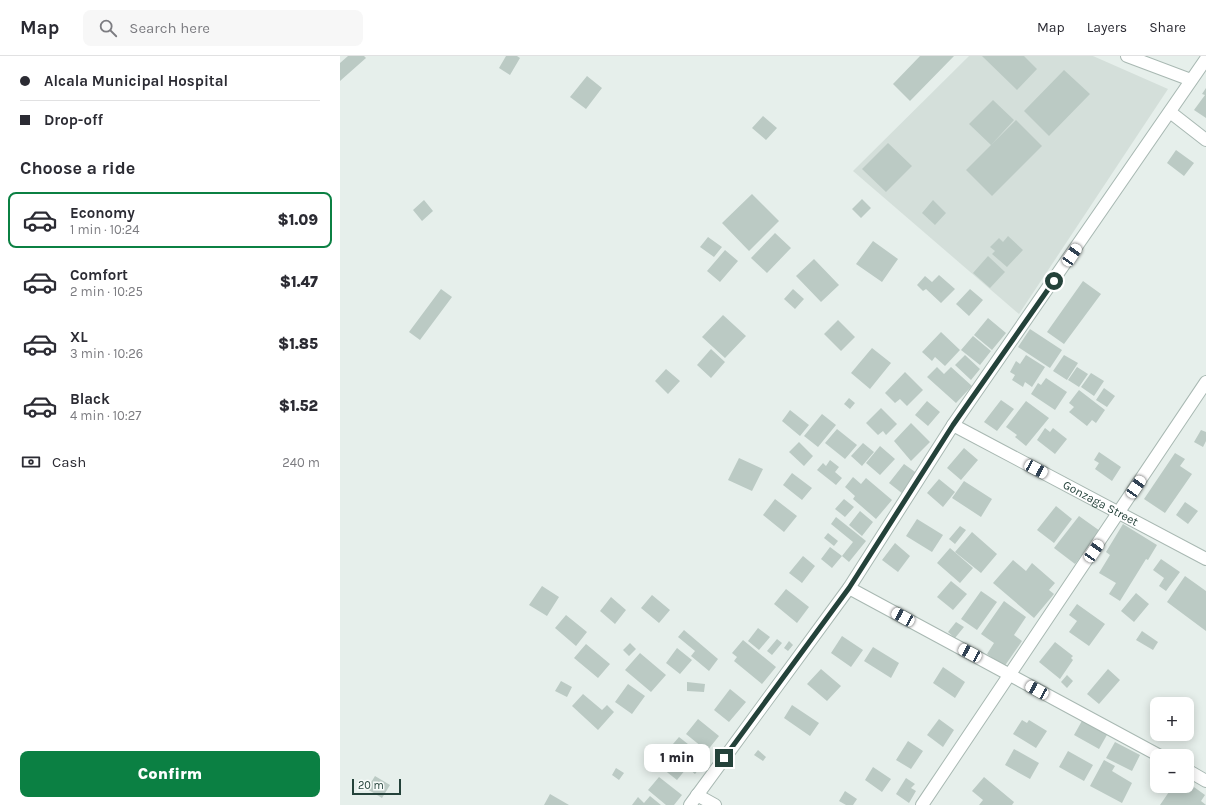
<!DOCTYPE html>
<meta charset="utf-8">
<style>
:root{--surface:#fff;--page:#f7f7f7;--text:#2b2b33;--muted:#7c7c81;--line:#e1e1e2;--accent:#0b8043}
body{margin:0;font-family:Karla,sans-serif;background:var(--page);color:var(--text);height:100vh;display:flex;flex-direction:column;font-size:15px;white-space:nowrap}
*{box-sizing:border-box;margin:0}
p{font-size:13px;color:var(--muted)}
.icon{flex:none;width:22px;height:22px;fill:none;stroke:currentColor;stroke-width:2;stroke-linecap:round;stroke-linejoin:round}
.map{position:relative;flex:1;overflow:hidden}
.sheet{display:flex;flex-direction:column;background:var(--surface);width:340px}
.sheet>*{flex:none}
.guide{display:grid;align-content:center;height:88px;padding:0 20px;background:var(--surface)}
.controls{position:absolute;left:810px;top:641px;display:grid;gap:8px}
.controls a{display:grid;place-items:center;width:44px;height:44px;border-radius:8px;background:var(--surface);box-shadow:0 2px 10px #0003;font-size:20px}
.scale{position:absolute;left:12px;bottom:10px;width:49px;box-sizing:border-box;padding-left:4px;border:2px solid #24423a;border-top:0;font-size:11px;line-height:14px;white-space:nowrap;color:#24423a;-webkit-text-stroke:3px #f7fbf9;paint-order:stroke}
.end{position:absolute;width:18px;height:18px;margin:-9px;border:5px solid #24423a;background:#fff;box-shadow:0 0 0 2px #fff}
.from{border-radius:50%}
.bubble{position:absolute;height:28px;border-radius:8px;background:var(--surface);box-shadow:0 2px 10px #0003;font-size:13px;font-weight:800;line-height:28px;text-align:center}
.car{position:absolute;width:12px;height:24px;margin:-12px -6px;border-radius:5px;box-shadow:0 0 3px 1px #0007;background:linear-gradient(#fff 24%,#345 0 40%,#fff 0 76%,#345 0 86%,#fff 0)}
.guide b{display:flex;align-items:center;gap:14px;height:38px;font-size:15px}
.guide b+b{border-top:1px solid var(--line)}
.guide i{width:10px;height:10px;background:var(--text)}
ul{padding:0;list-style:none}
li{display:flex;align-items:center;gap:12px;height:56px;margin:0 8px 6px;padding:0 12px;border:2px solid transparent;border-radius:8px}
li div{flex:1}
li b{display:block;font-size:15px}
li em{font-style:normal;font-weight:800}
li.selected{border-color:var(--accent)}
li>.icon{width:36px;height:36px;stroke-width:1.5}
h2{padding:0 20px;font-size:18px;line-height:48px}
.pay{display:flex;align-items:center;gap:10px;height:44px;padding:0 20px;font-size:15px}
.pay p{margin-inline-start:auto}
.action{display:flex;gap:8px;margin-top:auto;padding:8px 20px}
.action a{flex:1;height:46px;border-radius:8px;background:var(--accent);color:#fff;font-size:16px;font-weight:800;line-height:46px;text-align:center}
header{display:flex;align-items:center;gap:24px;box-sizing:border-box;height:56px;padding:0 20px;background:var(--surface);border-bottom:1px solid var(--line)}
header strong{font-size:19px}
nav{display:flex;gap:22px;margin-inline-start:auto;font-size:14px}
.search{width:280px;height:36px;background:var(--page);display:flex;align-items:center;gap:10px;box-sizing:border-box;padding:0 14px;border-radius:8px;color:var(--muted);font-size:15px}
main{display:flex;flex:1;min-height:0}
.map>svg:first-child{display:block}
.built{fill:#d4dfda}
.building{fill:#bbcac4}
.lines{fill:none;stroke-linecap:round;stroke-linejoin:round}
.minor-casing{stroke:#a8b8b2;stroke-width:14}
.minor{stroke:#fff;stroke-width:12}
.route{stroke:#24423a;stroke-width:5}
.labels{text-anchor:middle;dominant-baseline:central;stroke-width:3.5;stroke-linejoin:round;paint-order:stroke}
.street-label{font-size:12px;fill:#24423a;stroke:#f7fbf9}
</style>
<header>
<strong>Map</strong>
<div class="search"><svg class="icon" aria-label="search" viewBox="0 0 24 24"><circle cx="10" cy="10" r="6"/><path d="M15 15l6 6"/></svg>Search here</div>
<nav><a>Map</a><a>Layers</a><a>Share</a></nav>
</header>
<main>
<section class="sheet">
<div class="guide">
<b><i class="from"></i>Alcala Municipal Hospital</b>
<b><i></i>Drop-off</b>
</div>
<h2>Choose a ride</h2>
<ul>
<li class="selected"><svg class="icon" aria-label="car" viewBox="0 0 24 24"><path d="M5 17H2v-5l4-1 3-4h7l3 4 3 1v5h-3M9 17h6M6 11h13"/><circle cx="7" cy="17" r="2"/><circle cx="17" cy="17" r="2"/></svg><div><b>Economy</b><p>1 min · 10:24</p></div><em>$1.09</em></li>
<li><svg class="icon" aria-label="car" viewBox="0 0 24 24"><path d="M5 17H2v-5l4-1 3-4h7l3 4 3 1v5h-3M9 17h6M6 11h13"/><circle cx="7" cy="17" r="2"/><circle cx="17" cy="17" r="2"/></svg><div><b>Comfort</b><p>2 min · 10:25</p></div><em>$1.47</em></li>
<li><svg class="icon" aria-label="car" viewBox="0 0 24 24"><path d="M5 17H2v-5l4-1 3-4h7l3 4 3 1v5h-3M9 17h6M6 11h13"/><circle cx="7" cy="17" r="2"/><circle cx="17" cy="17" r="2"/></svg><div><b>XL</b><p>3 min · 10:26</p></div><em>$1.85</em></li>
<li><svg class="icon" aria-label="car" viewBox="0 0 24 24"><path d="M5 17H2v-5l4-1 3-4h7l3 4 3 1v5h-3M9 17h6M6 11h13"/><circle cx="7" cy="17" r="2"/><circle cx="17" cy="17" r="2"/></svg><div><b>Black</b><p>4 min · 10:27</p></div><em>$1.52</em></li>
</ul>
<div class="pay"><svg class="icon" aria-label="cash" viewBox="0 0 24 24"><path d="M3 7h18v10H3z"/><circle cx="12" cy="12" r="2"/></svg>Cash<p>240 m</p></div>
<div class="action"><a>Confirm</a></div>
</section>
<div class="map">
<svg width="866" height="749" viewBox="0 0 866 749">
<rect width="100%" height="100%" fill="#e6efeb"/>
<path class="built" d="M629,0H753L828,33L679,258L513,115Z"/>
<path class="building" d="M8,0H24L26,2L0,25V7Z
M166,0H177L180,2L170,19L159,12Z
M580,0H614L570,45L553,28Z
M642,0H684L697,13L677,34Z
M724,14L750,38L709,80L684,55Z
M247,20L262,32L246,53L230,41Z
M866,32V62L854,54L865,39L862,38Z
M653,44L674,64L651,89L629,68Z
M423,60L437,72L426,84L412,72Z
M676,64L702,90L652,140L626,114Z
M548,87L572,110L546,136L522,113Z
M836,94L854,107L844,120L827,107Z
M412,138L439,165L409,195L382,167Z
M522,143L531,152L521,162L512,153Z
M84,144L93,155L82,165L73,154Z
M593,144L606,157L595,169L582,157Z
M435,177L451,192L427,217L411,202Z
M668,180L683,194L667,211L652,198L655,195L650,191L659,182L663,186Z
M368,181L382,191L374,201L360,191Z
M533,185L558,203L542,226L516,208Z
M385,194L398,205L380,226L367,215Z
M648,200L665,216L650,232L633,217Z
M474,203L499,229L481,246L456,220Z
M599,219L615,233L601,247L586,233L583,235L577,229L585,220L592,226Z
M743,225L761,238L724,288L707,276Z
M101,233L112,241L80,284L69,276Z
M453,233L464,243L455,253L444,243Z
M630,233L643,244L629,260L616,248Z
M383,259L406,280L385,302L362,281Z
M648,262L666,277L652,294L634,279Z
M498,264L515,281L501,295L484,278Z
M690,273L722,294L710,312L678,291Z
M601,276L620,294L605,310L595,301L592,305L582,296Z
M633,280L651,295L640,309L621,294Z
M532,292L551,307L530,333L511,317Z
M371,293L385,306L371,322L357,309Z
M625,299L640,313L631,324L615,309Z
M686,299L705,311L692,331L685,326L683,331L672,324L675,319L670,316L676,305L680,308Z
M724,299L738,307L727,324L713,315Z
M597,311L604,318L611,311L632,330L616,347L587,321Z
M737,311L748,318L739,331L728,324Z
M326,313L340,325L328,338L315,325Z
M565,316L583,334L567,350L560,343L555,347L545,337Z
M751,317L764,325L754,340L741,331Z
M706,322L727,336L715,354L691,338L698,327L701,329Z
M764,332L775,340L767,351L756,344Z
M739,334L765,354L756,367L752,364L747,370L729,356L734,351L729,347Z
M509,342L515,347L510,353L504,348Z
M661,344L674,353L657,375L644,366Z
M587,345L600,356L588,370L575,359Z
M686,345L709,362L686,390L675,381L677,379L666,371Z
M541,352L557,368L546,379L543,375L538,379L526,367Z
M450,354L469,369L460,380L442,365Z
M482,358L496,369L478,391L464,380Z
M571,367L590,386L571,405L554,385Z
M705,372L710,376L713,372L727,383L715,398L697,384Z
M497,373L517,389L505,403L485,387Z
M861,374L866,376V385L863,391L854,386Z
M459,386L473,400L464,410L449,396Z
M523,387L534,396L522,410L511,400Z
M540,390L555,403L540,419L526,407Z
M624,392L638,404L621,424L607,412Z
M759,396L781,411L772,425L755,413L759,407L754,404Z
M835,397L845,403L840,410L852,418L825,457L804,443Z
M399,402L423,413L412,435L388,424Z
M490,404L499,411L495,416L502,422L496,429L477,414L483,407L486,410Z
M564,408L578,418L563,438L549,427Z
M452,417L472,432L462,444L443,429Z
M513,421L521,428L526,422L552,444L536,463L513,443L515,440L505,431Z
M599,423L615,436L603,451L587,437Z
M624,425L652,443L641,461L612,442Z
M435,443L457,460L444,476L423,459Z
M504,443L514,451L505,461L495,453Z
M845,446L858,455L848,468L836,459Z
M716,450L732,463L714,487L697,474Z
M520,455L533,466L522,480L509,469Z
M739,460L760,475L735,508L714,492Z
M496,461L526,485L509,506L502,500L513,486L491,468Z
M577,463L603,479L592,496L566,480Z
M783,468L817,489L808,504L806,503L780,545L769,538L776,527L759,517L770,499L766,496Z
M620,470L626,474L615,488L609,483Z
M632,476L657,498L641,517L615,496Z
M488,477L498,485L494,490L484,482Z
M555,487L570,500L558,516L542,504Z
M490,491L502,500L492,512L481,503Z
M610,492L633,512L620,527L597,507Z
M463,500L475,510L462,527L449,517Z
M821,503L840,516L826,535L819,530L824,522L813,514Z
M673,504L686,515L692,507L715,527L709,534L714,538L694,562L653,527Z
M845,520L866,535V575L827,546Z
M611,525L627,538L613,554L597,541Z
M202,530L219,541L207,560L189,549Z
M446,533L469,551L457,567L434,548Z
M641,535L657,546L637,574L621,563Z
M796,537L809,548L794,566L781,555Z
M312,539L330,554L319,567L301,552Z
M271,541L286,554L275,568L260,555Z
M664,545L686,561L674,579L682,585L664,611L647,598L654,587L641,578Z
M737,548L765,568L749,590L729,576L737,565L729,559Z
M226,559L247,576L236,590L215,572Z
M616,566L624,571L615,582L608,576Z
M418,572L430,581L419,594L408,585Z
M344,574L378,603L369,615L351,600L355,595L338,581Z
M802,575L818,586L813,594L796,584Z
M502,580L523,594L511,611L491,597Z
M437,583L442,587L432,599L427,595Z
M403,584L436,611L422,628L394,605L397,601L392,597Z
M449,585L453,589L448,595L444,592Z
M715,586L733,600L731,602L733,604L720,623L699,606Z
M290,587L296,593L289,600L283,594Z
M246,588L270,608L258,622L234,602Z
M533,591L559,607L551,622L524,605Z
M337,592L352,604L340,618L326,607Z
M300,597L326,619L311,636L285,614Z
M603,611L625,626L615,642L593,627Z
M481,613L501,630L487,645L467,628Z
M768,613L780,624L759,648L747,638Z
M727,619L733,625L727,632L721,626Z
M221,625L232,631L227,641L215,635Z
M347,626L365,628L364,636L347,635Z
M288,628L305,640L292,658L275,646Z
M390,633L406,646L389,666L374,654Z
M243,638L262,654L267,649L274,656L258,674L232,650Z
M452,649L479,667L470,680L444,662Z
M358,663L379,680L367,695L346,678Z
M599,663L614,674L603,691L587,679Z
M743,663L768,677L759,693L734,679Z
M682,664L687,667L689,664L707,675L696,692L673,678Z
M339,681L367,703L355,718L327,695Z
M568,685L583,695L571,713L556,704Z
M775,686L800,699L792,715L766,702Z
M674,693L699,707L690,723L665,709Z
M418,694L426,701L423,705L414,699Z
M728,695L753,709L744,725L719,711Z
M332,702L346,713L337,724L323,713Z
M764,704L775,710L772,715L792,727L782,747L750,730Z
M533,711L551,723L542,736L525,724Z
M276,712L284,717L279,724L272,719Z
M35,720L50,729L42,742L27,733Z
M319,721L342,739L334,749H326L308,734Z
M644,721L674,746L672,749H639L643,744L632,735Z
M566,722L575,728L571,732L576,735L569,747L556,738Z
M847,726L865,739L861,745L866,749H820L833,730H847Z
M505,735L517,743L513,749H506L499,745Z
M210,738L229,749H204Z
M310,740L321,749H292L298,741L304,747Z"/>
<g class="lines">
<g class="minor-casing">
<g id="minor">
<path d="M787,0L851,24"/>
<path d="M830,56L866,84"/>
<path id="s1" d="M613,369L866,503"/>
<path d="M509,532L820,700"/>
<path d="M847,714L866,725"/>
<path d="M357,739L375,749"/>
<path d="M350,749L509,532L613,369L866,3"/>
<path d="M582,749L866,326"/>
</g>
</g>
<use href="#minor" class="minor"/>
</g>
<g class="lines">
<path class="route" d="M384,702L509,532L613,369L714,225"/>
</g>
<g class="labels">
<g class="street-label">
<text stroke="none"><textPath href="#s1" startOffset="167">Gonzaga Street</textPath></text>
</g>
</g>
</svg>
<div class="controls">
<a>+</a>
<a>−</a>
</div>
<div class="scale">20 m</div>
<i class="end from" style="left:714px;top:225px"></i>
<i class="end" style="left:384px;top:702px"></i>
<div class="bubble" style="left:304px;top:688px;width:66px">1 min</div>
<i class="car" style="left:732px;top:199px;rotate:34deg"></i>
<i class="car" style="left:696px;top:413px;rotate:118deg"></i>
<i class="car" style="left:796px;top:431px;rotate:34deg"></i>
<i class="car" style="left:754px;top:495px;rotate:34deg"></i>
<i class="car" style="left:563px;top:561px;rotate:299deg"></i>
<i class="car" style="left:630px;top:597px;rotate:298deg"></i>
<i class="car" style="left:697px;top:634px;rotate:299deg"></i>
</div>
</main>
